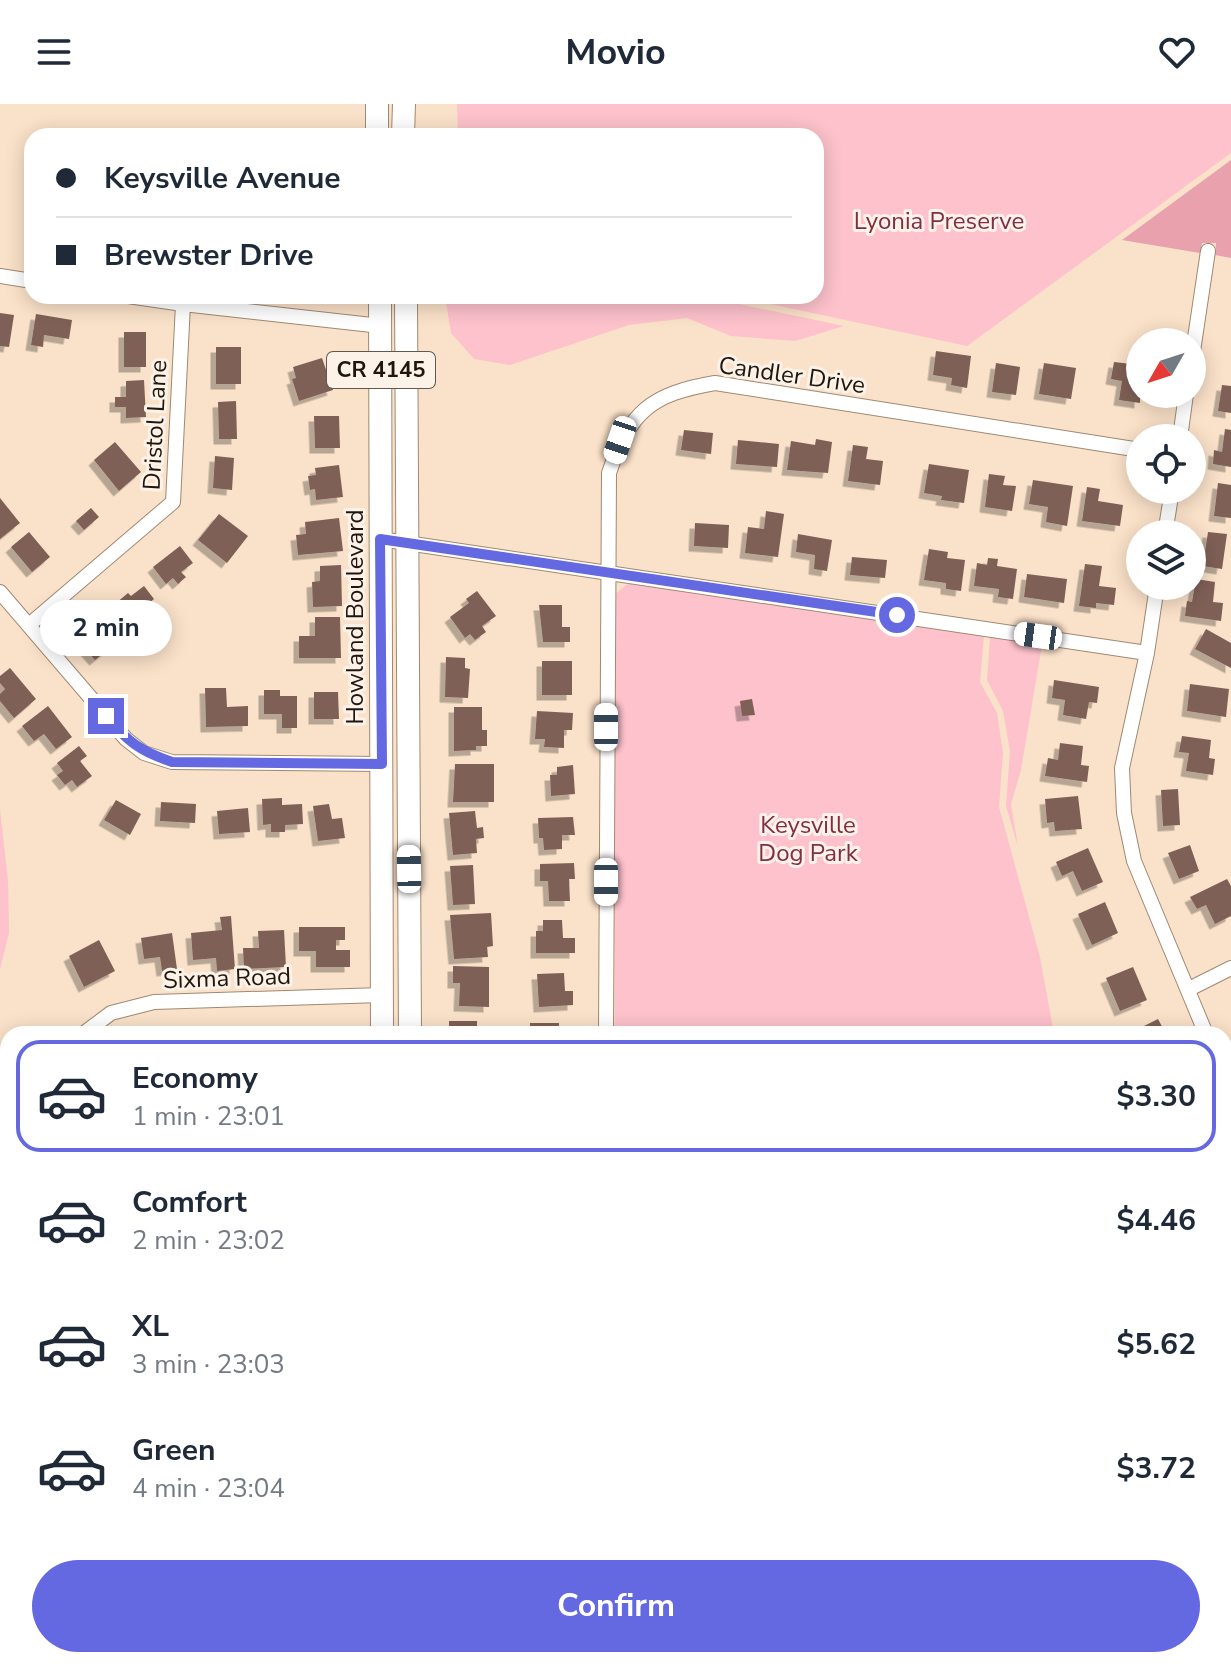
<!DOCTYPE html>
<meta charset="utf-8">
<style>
:root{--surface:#fff;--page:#f6f6f7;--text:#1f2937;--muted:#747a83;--line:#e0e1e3;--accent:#6468e1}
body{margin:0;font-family:"Nunito Sans",sans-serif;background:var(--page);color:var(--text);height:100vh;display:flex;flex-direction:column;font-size:30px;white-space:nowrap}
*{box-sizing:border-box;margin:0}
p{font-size:26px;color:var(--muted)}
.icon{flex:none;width:44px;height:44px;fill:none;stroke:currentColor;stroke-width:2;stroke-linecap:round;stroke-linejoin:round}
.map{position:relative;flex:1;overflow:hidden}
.details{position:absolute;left:0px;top:922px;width:1232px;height:642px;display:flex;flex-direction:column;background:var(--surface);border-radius:24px 24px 0 0;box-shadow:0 4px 20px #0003}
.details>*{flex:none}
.hud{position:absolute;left:24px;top:24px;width:800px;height:176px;border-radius:24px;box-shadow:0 4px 20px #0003;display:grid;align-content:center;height:176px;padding:0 32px;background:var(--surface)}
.needle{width:52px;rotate:231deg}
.tools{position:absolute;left:1126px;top:224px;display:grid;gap:16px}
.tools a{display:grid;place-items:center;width:80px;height:80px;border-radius:50%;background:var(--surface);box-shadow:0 4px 20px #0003;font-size:40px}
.end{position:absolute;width:36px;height:36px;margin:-18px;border:10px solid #6468e1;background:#fff;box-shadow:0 0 0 4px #fff}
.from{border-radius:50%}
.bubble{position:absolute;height:56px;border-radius:28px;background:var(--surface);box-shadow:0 4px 20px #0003;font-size:26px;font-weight:700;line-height:56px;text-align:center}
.car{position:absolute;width:24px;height:48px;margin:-24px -12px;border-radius:10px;box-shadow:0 0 6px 2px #0007;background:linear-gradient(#fff 24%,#345 0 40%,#fff 0 76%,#345 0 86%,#fff 0)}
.hud b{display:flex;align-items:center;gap:28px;height:76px;font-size:30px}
.hud b+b{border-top:2px solid var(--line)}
.hud i{width:20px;height:20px;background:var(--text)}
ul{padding:14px 0 0;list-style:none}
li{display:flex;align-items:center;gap:24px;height:112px;margin:0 16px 12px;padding:0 16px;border:4px solid transparent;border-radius:24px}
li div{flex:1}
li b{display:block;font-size:30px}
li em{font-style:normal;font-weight:700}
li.active{border-color:var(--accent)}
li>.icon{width:72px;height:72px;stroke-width:1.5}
.action{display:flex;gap:16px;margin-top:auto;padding:16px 32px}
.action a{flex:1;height:92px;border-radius:48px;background:var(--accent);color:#fff;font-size:32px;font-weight:700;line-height:92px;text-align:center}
header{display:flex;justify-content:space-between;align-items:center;height:104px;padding:0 32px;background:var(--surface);font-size:36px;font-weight:700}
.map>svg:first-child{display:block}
.green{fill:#fdc2cc}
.forest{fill:#e8a1ad}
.building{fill:#7f6057;filter:url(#shadow)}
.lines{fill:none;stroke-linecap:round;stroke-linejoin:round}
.street-casing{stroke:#a08972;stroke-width:16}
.secondary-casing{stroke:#a08972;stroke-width:22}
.primary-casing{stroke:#a08972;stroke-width:24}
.street{stroke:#fff;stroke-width:14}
.secondary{stroke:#fff;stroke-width:20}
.primary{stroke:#fff;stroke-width:22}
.route{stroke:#6468e1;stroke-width:10}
.labels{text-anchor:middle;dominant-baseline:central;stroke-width:6;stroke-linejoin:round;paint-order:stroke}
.shield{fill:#fcf2e8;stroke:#61584f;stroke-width:2}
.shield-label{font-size:22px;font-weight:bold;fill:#1f160d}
.park-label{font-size:24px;fill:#812e43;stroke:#fcf2e8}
.street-label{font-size:24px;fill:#1f160d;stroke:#fcf2e8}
</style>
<header><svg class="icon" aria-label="menu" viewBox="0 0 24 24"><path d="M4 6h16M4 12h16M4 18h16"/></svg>Movio<svg class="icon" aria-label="heart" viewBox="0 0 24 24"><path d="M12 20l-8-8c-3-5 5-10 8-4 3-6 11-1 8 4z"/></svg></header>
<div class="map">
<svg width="1231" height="1563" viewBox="0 0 1231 1563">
<defs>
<filter id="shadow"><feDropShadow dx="-5.5" dy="5.5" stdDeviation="0" flood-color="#0004"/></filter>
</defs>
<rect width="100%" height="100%" fill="#fae1c9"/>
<path class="green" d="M457,0H1231V49L967,242L733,192H816V32H458Z
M445,192H701L844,222L795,237L731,232L687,214L629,221L510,261L474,255L451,229Z
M630,478L984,531L980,578L997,609L1003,649L999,703L1040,853L1054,930H615L614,491Z
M990,533L1042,541L1021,666L1011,700L1018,743L1006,702L1010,647L1003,607L987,576Z
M0,706L8,776L9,829L0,865Z"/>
<path class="forest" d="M1231,56V154L1215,151L1216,139H1202L1200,149L1122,136Z
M746,1556H1138L1123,1563H745Z"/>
<path class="building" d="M0,209L14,211L9,243L0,242Z
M36,210L72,216L69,235L44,231L43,243L31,241Z
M124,228H146V263H124Z
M216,243H241V280H216Z
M936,247L971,252L967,284L951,281L952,274L933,271Z
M322,254L333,286L299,297L292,275L296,274L293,263Z
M1114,258L1140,261V299L1119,296L1122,277L1111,275Z
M996,259L1020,263L1016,291L992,288Z
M1044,259L1076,264L1071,295L1039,290Z
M144,276L146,313L126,314V303H115V293H126V277Z
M1222,281L1231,282V309L1218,307Z
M236,297L237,335H219L218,298Z
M314,312H339L340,344H315Z
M1225,325L1231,326V363L1213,360L1214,346L1222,348Z
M684,326L713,329L711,350L681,346Z
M816,335L832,338L828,369L787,366L791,337L815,341Z
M738,336L779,340L777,363L736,360Z
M115,338L141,368L119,387L94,356Z
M853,341L868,343L866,355L883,357L880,381L848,377Z
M215,352L234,354L232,386L213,384Z
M929,360L969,366L964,399L941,396L942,392L924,389Z
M339,361L343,393L316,396L315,385L310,386L308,372L316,371L315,364Z
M989,370L1005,372L1003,381L1016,382L1012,407L985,403Z
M1033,376L1073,382L1067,422L1046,418L1048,403L1029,400Z
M1218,379L1231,381V414L1214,412Z
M1087,383L1100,385L1098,397L1123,401L1120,422L1082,417Z
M0,394L20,419L0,435Z
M91,404L99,413L84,426L76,417Z
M766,407L784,410L778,453L745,449L748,423L764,425Z
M219,410L248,432L227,459L198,436Z
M339,414L343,447L298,451L296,431L306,430L305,418Z
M695,419L729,421L728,444L694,442Z
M29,428L50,453L32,468L11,443Z
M1208,428L1227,430L1222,465L1196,461L1198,447L1205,448Z
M798,430L832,436L827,467L814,465L815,451L796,448Z
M180,442L193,459L181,468L186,473L178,480L173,474L166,480L153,463Z
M929,445L948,448L947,454L965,456L961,487L946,485V479L924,476Z
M852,453L887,456L885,474L850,471Z
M988,454L998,455L997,462L1017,465L1013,495L998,493L999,485L974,482L977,459L987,461Z
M1085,460L1102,462L1099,482L1116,484L1114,501L1096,499V504L1079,502Z
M341,461L342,502L313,503L312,478L320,477V462Z
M1027,470L1067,475L1064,499L1024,493Z
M1196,475L1215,478L1213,498L1223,499L1221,517L1185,512L1187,497L1192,498Z
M144,482L154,495L141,506L150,516L137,526L115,500L128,489L131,492Z
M477,487L496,512L482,522L486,528L475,536L470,530L465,534L450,513L469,499L466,495Z
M539,501H562V523H570V538H543Z
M101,504L117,524L108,531L115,540L95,556L79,538L97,524L89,514Z
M315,513H340L341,554H299V532H315Z
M1206,525L1231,539V564L1195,545Z
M446,553L465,554V564L470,565L468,594L445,593Z
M542,557H572V591H542Z
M10,564L36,595L14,614L0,597V590L5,585L0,579V572Z
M1054,576L1099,583L1097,599L1089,598L1086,615L1063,611L1065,596L1052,594Z
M1190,580L1229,585L1226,613L1187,607Z
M205,584H226L227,603L248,602V622L206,623Z
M264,586H280V592H297V624H282V610H264Z
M314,588H338L339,615H314Z
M752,595L755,611L742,612L740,597Z
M48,602L72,633L56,645L44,630L34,637L22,622Z
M454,603H482V626H487V642H476V646L454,647Z
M537,607L573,609L572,626H564V644L544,643L545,635H535Z
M1182,632L1211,636L1209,654L1215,655L1213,671L1186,667L1189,649L1179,648Z
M1060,639L1083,642L1081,661L1089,662L1087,678L1045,672L1048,654L1058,656Z
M79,642L87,652L80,657L92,672L77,683L72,676L65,681L57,671L63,667L57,659Z
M455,660H494V698H453Z
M573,661L575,690L551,692L550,671H557V663Z
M1178,685L1180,721L1163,722L1161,686Z
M1078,692L1082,725L1055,727L1054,718L1047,719L1045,695Z
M282,694V701L302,700L303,720L285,721V728H271V720L263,721L262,695Z
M116,696L141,710L130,731L104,716Z
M161,698L196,700L195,719L160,717Z
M329,700L332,715L342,714L345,734L318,737L313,702Z
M248,704L250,728L219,730L217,707Z
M475,707L477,724L483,723L484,734L476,735L477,749L453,751L449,709Z
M573,713L575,731H562V745L544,746L543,734H539L538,714Z
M1190,741L1199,767L1179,775L1168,749Z
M1088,744L1103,778L1082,787L1073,767L1062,772L1056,758Z
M574,759L575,775H569L570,797H549L548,777H540V760Z
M473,761L475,800L453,801L450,762Z
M1227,775L1231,782V812L1215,820L1206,801L1197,805L1190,793Z
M1105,798L1118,829L1092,841L1078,810Z
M491,809L493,842L487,843L488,853L454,855L450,811Z
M231,812L235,865L217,867L216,854L193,856L191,829L222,826L220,813Z
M543,816H562L563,834H575V849H536V827H543Z
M299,823H345V836H336V846H350V863H316V847H299Z
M284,826L286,863L244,865L243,844H259L258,827Z
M172,829L177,865L162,867L160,853L144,855L141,834Z
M99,836L115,867L84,883L69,852Z
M453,862L489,863V903L459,902L460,879H453Z
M1133,863L1147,896L1120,907L1106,874Z
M564,869L565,887H573V901L539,903L537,870Z
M1158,915L1166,930H1128Z
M449,917H477V930H449Z
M530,919H559V930H530Z
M1231,1123V1152L1224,1155V1126Z
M1231,1218V1258L1224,1261V1221Z
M1224,1339L1231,1354V1374L1224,1377Z
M1231,1408V1439L1224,1442V1411Z
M513,1556H540V1563H513Z
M562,1556H594V1563H563Z
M630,1556H666V1563H630Z
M1151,1556H1175L1176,1558L1183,1556L1187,1563H1135Z"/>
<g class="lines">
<g class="street-casing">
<path id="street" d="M0,172L32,177
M128,192L183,200L381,222
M1192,254L1208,147
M1180,334L1186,290
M1165,430L1172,386
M380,435L1147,549
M1157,482L1147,549L1122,664L1124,709L1134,757L1206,930
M0,488L126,635L144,649L172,658L382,660
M29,521L173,398L183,200
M1189,885L1231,864
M83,930L111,909L154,898L382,891
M606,930L609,369C630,307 651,290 715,279L1140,346
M1224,974L1231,992
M1224,1296L1231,1293
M0,1369L8,1376
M1224,1551L1229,1563
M708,1563L711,1556"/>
</g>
<g class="secondary-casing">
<path id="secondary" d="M1224,1078L1231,1075"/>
</g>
<g class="primary-casing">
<path id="primary" d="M377,32V0
M403,32L404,0
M380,192L382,930
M406,192L410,930
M387,1556L388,1563
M416,1556V1563"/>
</g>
<use href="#street" class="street"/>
<use href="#secondary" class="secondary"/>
<use href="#primary" class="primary"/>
</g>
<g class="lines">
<path class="route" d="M106,612C128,638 140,647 172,658L382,660L380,435L897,511"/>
</g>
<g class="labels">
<rect class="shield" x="327" y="248" width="108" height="36" rx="6"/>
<g class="shield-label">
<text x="381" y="266">CR 4145</text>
</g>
<g class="park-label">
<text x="939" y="117">Lyonia Preserve</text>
<text x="808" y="721">Keysville<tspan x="808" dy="28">Dog Park</tspan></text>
</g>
<g class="street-label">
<text transform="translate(792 271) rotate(8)">Candler Drive</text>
<text transform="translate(155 321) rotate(-87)">Dristol Lane</text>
<text transform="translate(355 513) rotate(-90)">Howland Boulevard</text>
<text transform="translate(227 874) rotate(-2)">Sixma Road</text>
</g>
</g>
</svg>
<div class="tools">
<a><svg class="needle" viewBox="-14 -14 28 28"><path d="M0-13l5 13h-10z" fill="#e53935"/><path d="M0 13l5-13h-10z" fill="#747a83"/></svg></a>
<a><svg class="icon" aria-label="locate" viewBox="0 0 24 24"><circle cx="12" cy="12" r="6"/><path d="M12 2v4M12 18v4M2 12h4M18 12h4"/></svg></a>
<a><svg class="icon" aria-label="layers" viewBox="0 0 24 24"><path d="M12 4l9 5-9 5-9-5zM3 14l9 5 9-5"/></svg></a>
</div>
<i class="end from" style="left:897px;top:511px"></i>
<i class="end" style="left:106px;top:612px"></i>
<div class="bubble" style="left:40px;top:496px;width:132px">2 min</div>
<i class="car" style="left:620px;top:336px;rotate:199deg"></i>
<i class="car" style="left:1038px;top:532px;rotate:278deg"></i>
<i class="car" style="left:606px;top:623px;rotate:0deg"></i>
<i class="car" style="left:409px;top:765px;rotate:359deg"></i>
<i class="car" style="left:606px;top:778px;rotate:180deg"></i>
<div class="hud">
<b><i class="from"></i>Keysville Avenue</b>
<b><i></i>Brewster Drive</b>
</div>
<section class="details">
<ul>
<li class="active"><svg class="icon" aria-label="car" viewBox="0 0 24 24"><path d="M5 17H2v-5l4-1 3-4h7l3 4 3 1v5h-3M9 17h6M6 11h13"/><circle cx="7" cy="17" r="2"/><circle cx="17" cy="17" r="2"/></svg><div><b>Economy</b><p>1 min · 23:01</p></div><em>$3.30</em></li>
<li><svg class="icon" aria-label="car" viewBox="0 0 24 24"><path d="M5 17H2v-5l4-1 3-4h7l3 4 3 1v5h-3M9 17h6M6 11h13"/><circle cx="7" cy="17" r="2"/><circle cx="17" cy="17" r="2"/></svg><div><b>Comfort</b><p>2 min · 23:02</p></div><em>$4.46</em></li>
<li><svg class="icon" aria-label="car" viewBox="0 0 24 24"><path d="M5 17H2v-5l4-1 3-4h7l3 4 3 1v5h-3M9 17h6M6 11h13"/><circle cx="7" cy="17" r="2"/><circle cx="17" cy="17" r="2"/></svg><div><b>XL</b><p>3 min · 23:03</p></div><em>$5.62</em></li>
<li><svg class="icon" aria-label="car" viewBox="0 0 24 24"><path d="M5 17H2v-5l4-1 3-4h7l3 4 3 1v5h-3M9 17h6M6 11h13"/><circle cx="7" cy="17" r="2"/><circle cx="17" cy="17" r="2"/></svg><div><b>Green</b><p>4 min · 23:04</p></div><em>$3.72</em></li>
</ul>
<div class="action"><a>Confirm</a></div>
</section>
</div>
